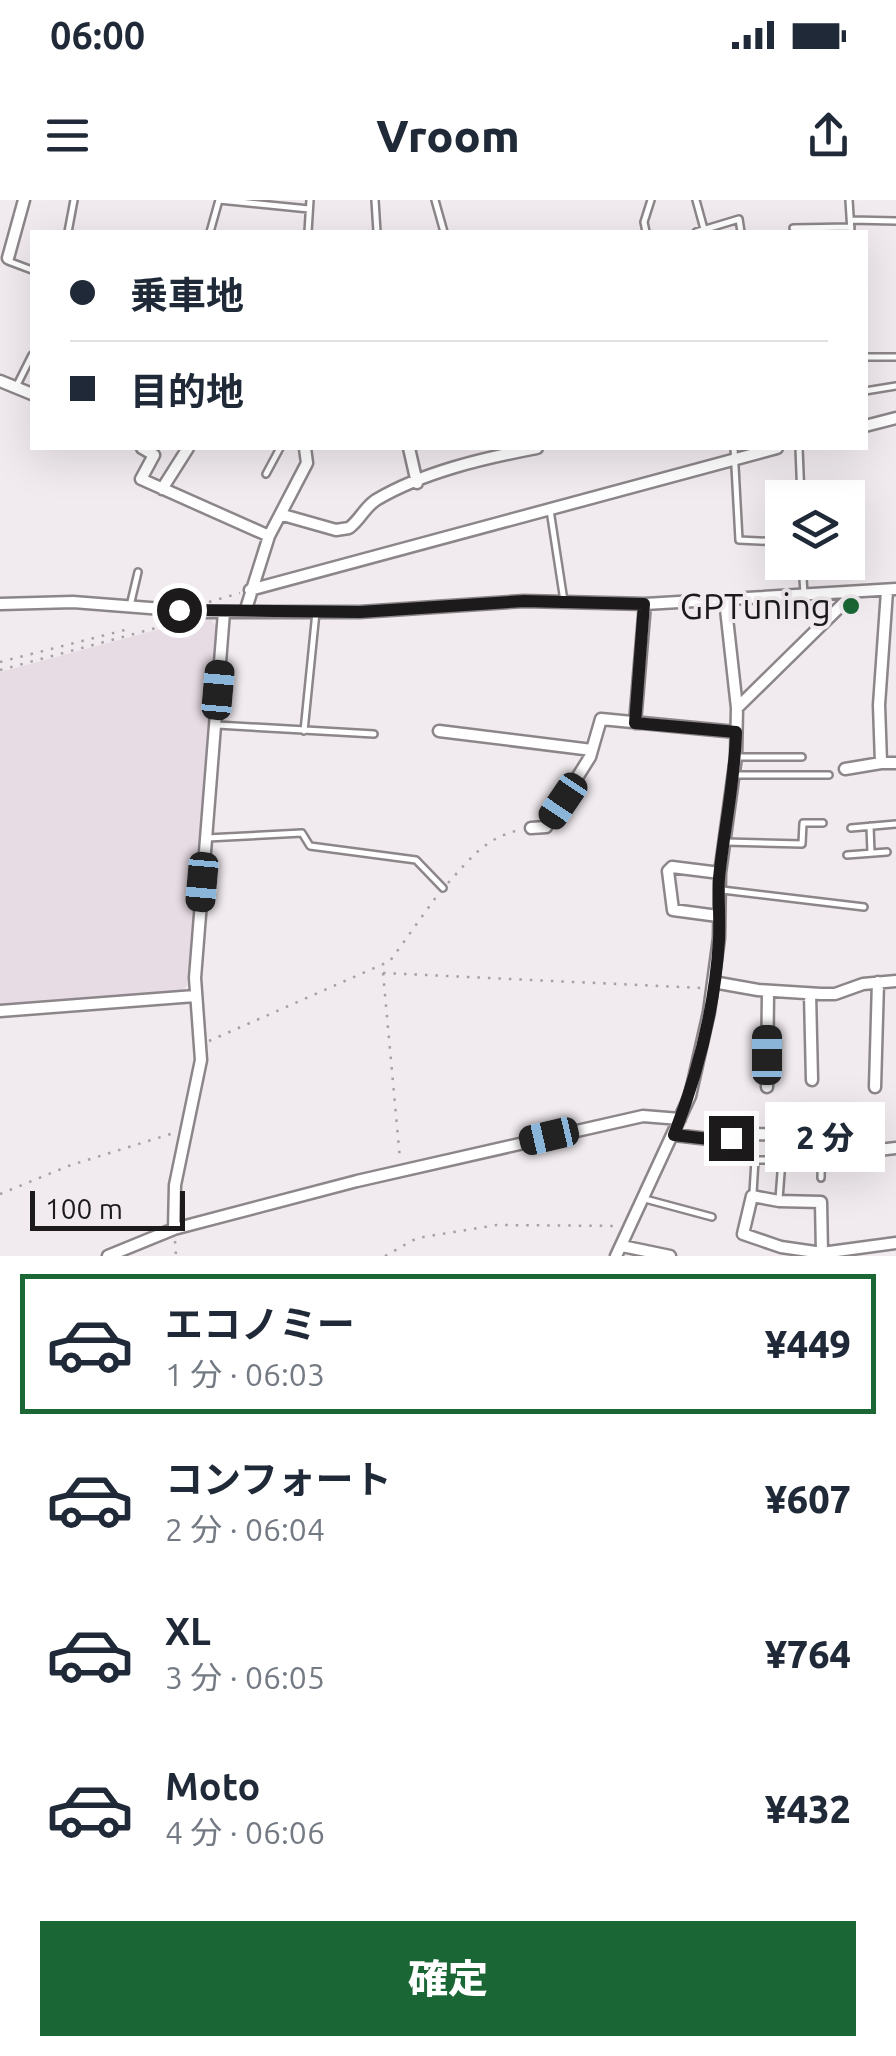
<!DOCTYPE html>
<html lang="ja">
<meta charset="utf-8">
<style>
:root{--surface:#fff;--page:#f2f2f3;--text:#1f2937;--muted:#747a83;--line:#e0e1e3;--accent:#1a6635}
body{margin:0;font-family:Ubuntu,"Noto Sans JP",sans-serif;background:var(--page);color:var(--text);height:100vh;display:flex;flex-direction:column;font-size:38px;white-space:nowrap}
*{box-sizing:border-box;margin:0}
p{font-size:32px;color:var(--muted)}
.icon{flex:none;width:55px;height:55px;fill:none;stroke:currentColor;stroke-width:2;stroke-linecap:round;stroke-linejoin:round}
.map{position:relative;height:1056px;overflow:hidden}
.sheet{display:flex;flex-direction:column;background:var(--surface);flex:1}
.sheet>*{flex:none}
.banner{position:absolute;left:30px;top:30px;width:838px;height:220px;border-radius:0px;box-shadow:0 10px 40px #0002;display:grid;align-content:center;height:220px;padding:0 40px;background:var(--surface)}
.tools{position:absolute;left:765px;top:280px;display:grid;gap:20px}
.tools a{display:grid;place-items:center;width:100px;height:100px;border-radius:0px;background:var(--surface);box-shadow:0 10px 40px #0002;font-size:50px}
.scale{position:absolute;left:30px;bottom:25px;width:155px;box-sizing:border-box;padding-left:10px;border:5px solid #1c1a1b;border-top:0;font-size:28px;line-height:35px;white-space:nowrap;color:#1c1a1b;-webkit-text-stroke:8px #f1ebef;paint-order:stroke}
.end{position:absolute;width:45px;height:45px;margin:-22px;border:12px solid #1c1a1b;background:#fff;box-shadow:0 0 0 5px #fff}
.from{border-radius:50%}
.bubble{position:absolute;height:70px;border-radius:0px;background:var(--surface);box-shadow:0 10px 40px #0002;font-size:32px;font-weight:800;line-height:70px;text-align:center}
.car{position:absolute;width:30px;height:60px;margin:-30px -15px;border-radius:12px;box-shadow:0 0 8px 2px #0007;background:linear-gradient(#222 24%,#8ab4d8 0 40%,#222 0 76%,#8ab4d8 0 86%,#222 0)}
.banner b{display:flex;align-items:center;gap:35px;height:95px;font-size:38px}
.banner b+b{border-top:2px solid var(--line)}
.banner i{width:25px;height:25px;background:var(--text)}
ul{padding:18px 0 0;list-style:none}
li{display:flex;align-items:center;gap:30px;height:140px;margin:0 20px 15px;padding:0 20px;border:5px solid transparent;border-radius:0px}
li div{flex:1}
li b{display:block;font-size:38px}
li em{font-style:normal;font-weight:800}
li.active{border-color:var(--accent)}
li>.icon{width:90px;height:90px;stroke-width:1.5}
.action{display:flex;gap:20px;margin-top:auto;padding:20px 40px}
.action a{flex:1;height:115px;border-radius:0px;background:var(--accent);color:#fff;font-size:40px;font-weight:800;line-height:115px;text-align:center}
.status{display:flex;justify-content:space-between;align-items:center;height:70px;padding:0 50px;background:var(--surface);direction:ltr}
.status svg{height:28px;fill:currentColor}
header{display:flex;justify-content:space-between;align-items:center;height:130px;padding:0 40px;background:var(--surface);font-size:45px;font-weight:800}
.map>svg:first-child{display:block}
.built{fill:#e8dce4}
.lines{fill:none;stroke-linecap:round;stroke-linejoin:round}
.service-casing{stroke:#8c868a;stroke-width:10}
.minor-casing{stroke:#8c868a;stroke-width:15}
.path{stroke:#a4a0a3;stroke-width:2.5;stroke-dasharray:2.5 8;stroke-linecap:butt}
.service{stroke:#fff;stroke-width:5}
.minor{stroke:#fff;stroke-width:10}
.route{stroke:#1c1a1b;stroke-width:12}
.poi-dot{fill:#1a6635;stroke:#f1ebef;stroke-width:4}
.labels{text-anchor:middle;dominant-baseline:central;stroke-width:8;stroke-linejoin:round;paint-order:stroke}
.poi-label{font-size:35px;fill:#1c1a1b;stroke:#f1ebef;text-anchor:end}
</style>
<div class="status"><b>06:00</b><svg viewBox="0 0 49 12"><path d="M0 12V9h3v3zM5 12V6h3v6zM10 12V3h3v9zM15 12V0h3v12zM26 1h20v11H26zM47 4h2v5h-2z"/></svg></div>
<header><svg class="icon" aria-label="menu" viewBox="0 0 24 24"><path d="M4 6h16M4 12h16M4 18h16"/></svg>Vroom<svg class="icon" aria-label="share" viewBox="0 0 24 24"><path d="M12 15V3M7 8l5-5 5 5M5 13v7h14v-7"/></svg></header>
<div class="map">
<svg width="896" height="1056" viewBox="0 0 896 1056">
<rect width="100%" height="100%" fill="#f1ebef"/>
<path class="built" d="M197,419L211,420L216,426L187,786L181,791L0,804V472Z"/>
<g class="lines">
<g class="service-casing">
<path id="service" d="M375,0L377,32
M435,0L444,32
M696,0L704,29
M849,0L851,32
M851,20L896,21
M793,28L851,27
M68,32L74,0
M210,32L219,0L309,9
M308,32L310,0
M646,32L644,22L651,0
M696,32L739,19L741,32
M8,61L32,70
M865,157H896
M17,185L32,155
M865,191L896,186
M734,248L739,340L782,342
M799,248L801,298
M266,274L280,248
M550,310L564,401
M802,362L804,394
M130,406L138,372
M217,525L374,534
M304,531L316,412
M736,557H802
M734,575H829
M870,626L871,653
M851,628L896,624
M207,638L302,633L310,646L416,660L443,688
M725,642L802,644L803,623H823
M847,655L887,652
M722,690L864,707
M821,978L822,942
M753,993L755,960H782L779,999
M645,999L712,1017"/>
</g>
<g class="minor-casing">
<path id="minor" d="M8,58L24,0
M0,181L32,194
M865,226L896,218
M142,248L154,255L141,279L269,336L245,412
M409,248L417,283
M162,289L188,248
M283,315L336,330L349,328C360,320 364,308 376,300C423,272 484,258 537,248
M269,336L307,263L305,248
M250,390L777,248
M887,391L879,505L881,563H896
M0,404L73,402L201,412H360L524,401L645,404L896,389
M737,508L853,394
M635,523L645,404
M439,531L592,550
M845,569L881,563
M531,628L546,627L590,557L601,519L736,532
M718,716L673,710L668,671L672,667L720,673
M713,782L758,790L821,794H835L863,784L896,781
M810,794L812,880
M0,811L195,796
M767,887L768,791
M875,887L878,782
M674,935L718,940L741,934L806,935L870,951L896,948
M174,1029L175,985L201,860L195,778L224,412
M622,1046L670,1056
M108,1056L174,1029L357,981L643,916L680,919
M616,1056L690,896L709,812L719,738L720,673L736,557L737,508L725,400
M822,1056V1053L821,1002L779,1001L752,996L743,1034L781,1047L822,1053L896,1043"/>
</g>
<path class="path" d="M209,402L240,393
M0,462L129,429
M0,470L182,421
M448,683C470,659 486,637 520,630
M383,773L702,788
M383,773L400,959
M209,841L390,761L439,693
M0,994L71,965L177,932
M175,1041L176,1056
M385,1056L417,1038L497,1025L620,1026"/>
<use href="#service" class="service"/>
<use href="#minor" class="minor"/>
</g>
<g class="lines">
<path class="route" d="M179,410L360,412L524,401L644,404L635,523L736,532C735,581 724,629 719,678C718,699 720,719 719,740C715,807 698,873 674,935L718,940L731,938"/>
</g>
<circle class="poi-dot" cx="851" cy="406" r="10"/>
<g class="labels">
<g class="poi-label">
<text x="831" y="406">GPTuning</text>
</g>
</g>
</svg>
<div class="tools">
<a><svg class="icon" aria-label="layers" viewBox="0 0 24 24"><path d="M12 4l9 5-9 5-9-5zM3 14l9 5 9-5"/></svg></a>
</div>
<div class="scale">100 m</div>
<i class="end from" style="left:179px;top:410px"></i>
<i class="end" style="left:731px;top:938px"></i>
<div class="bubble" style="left:765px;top:902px;width:120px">2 分</div>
<i class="car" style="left:218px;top:490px;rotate:5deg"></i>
<i class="car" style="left:563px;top:601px;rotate:214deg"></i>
<i class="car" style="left:202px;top:682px;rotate:185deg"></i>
<i class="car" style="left:767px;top:855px;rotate:0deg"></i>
<i class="car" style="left:549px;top:936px;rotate:257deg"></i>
<div class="banner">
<b><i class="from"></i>乗車地</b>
<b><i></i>目的地</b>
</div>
</div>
<section class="sheet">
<ul>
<li class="active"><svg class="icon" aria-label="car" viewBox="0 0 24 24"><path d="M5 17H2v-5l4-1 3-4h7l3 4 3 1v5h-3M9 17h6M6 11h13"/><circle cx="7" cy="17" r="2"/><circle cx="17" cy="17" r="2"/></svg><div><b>エコノミー</b><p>1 分 · 06:03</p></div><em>¥449</em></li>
<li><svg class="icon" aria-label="car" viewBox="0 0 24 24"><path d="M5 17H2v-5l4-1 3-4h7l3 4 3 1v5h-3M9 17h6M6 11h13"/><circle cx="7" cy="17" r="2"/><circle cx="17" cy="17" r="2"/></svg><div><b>コンフォート</b><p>2 分 · 06:04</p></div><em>¥607</em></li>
<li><svg class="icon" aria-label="car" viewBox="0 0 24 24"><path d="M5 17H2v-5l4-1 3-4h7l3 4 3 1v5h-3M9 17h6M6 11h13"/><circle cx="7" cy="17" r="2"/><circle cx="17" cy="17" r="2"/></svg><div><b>XL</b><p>3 分 · 06:05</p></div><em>¥764</em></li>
<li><svg class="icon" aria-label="car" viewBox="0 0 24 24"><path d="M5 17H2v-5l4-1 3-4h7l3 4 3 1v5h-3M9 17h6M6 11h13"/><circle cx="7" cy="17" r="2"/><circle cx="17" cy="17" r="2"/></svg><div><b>Moto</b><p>4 分 · 06:06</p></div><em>¥432</em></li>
</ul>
<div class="action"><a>確定</a></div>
</section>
